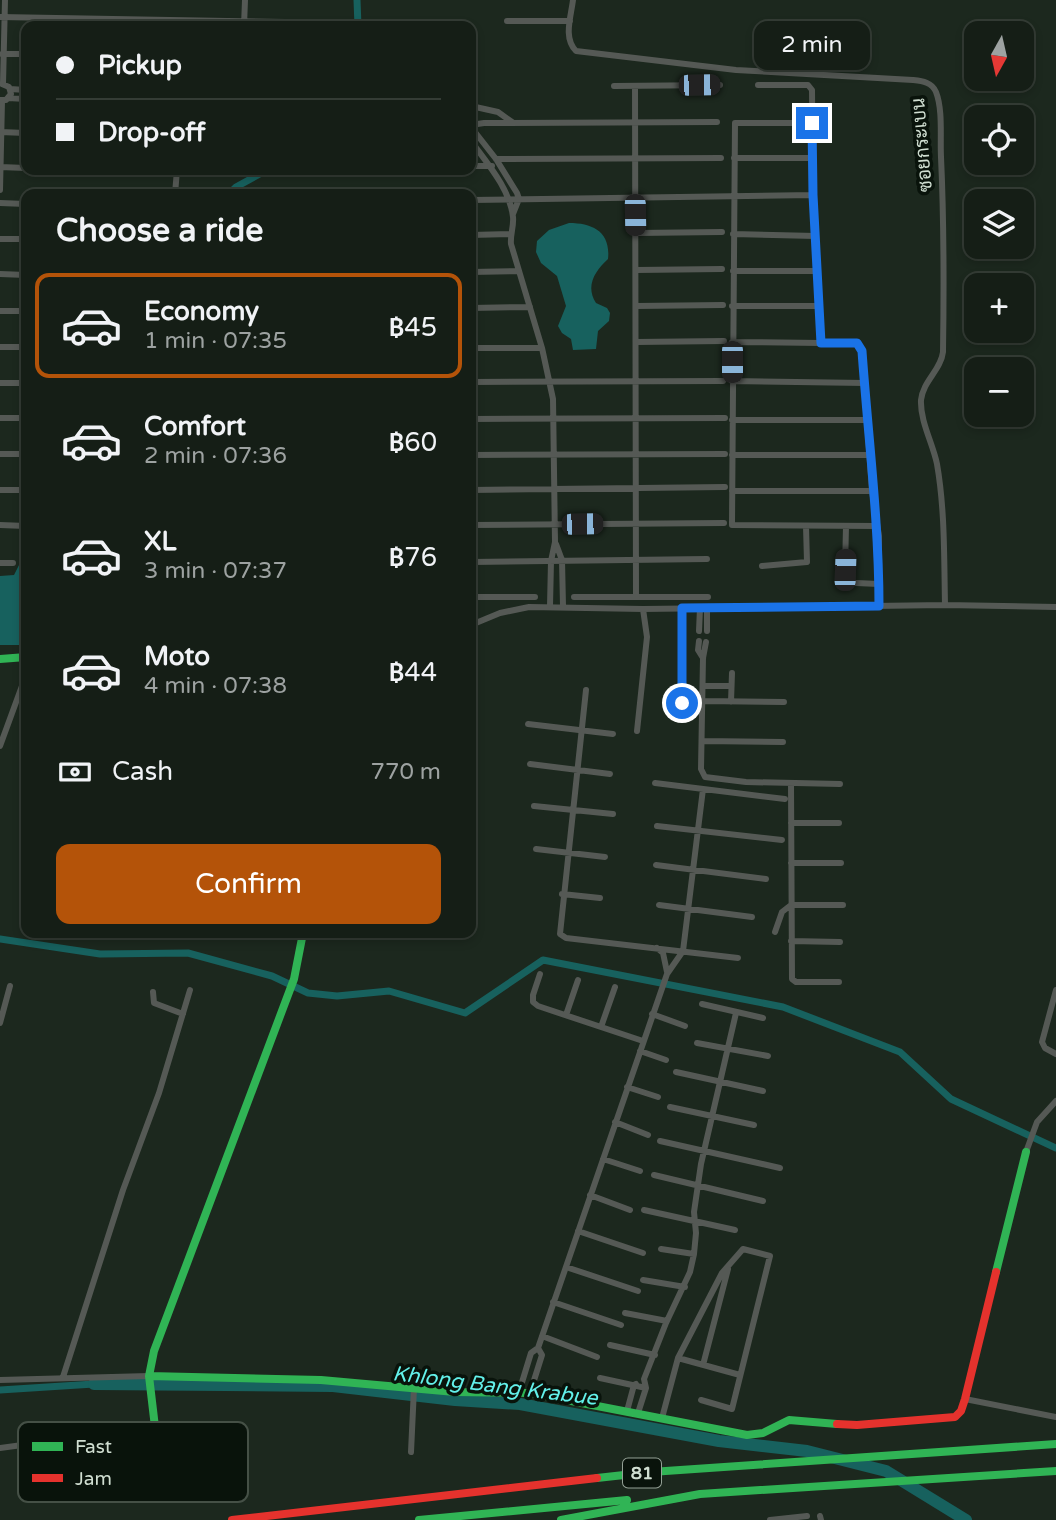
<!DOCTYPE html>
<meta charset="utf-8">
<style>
:root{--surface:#151e16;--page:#1e271f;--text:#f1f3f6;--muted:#9da2a1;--line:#343c35;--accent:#b45309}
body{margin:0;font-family:"Varela Round",Sarabun,sans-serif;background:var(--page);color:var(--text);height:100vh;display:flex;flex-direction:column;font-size:26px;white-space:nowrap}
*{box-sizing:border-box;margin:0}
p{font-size:23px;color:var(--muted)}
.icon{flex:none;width:38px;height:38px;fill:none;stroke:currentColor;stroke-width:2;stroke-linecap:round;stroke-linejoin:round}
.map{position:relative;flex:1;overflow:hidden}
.drawer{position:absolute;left:21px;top:189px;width:455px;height:749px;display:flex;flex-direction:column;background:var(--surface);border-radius:14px;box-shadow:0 4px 10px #0003,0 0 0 2px var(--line)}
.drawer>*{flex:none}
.banner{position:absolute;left:21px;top:21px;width:455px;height:154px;border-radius:14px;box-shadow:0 4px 10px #0003,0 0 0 2px var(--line);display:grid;align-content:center;height:154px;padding:0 35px;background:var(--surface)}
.needle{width:46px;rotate:188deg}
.tools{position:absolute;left:964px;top:21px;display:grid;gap:14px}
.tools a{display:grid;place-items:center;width:70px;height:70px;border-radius:14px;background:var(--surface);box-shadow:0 4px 10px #0003,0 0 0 2px var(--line);font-size:35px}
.end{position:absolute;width:32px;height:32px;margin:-16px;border:9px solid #1a73e8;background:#fff;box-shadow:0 0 0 4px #fff}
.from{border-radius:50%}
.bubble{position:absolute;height:49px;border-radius:14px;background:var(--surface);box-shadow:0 4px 10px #0003,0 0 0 2px var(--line);font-size:23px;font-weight:600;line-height:49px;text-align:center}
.car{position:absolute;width:21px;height:42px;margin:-21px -10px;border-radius:9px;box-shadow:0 0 5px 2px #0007;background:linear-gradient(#222 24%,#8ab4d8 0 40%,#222 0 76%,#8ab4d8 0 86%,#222 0)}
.banner b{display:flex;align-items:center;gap:24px;height:66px;font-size:26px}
.banner b+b{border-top:2px solid var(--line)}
.banner i{width:18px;height:18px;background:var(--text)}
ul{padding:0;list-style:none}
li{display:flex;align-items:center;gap:21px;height:105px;margin:0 14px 10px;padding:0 21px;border:4px solid transparent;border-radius:14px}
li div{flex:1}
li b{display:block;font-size:26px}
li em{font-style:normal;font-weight:600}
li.active{border-color:var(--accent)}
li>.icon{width:63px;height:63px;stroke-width:1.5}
h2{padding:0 35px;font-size:32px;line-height:84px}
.pay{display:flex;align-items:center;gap:18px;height:77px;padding:0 35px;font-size:26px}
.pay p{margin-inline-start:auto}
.cta{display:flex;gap:14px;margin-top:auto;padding:14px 35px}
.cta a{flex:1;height:80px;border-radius:14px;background:var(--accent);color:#fff;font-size:28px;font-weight:600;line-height:80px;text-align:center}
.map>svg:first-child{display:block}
.water{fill:#17615e}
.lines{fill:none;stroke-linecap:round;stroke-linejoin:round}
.canal{stroke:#17615e;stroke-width:7}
.river{stroke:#17615e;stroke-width:12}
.street{stroke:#555955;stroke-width:6}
.fast{stroke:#30b455;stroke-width:8}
.jam{stroke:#e5322d;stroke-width:8}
.route{stroke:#1a73e8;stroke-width:9}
.labels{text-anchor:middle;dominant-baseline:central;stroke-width:7;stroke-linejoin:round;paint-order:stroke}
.shield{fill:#09130b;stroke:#94a196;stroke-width:2}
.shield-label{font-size:18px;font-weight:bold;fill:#d0ded1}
.street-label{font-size:19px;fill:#d0ded1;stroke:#09130b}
.water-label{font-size:21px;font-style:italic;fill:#63f1eb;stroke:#09130b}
.key{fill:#09130b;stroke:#455046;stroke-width:2}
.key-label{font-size:19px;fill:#d0ded1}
</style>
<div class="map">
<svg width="1056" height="1520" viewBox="0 0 1056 1520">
<rect width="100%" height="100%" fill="#1c281e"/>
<path class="water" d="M569,223C593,223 611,232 608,259C595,271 585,286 596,303L607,308L610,313L609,321L598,331L596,349L573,350L571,339L562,333L558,326L566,306L557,276L541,263L536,252L537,241L549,230Z
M21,561H26V645H0V576L14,575Z"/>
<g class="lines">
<path class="canal" d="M357,0L358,26
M229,194L236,187L267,170
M0,939L100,954L188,953L272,976L308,993L337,996L389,991L465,1013L543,960L783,1007L900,1052L951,1099L1056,1148
M0,1390L94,1384"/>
<path class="river" d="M94,1384L333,1386L455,1400L520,1404L719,1441L807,1451L886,1471L966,1520"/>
<path class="street" d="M573,0C571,17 563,38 576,51L736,70L913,80C922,81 932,82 936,92C943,110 940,137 941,157C944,222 944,286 943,352C941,370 923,381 921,400C920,421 933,444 937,464C945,510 944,558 945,605
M0,17L348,23
M507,21H570
M244,26L245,0
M2,54H26
M3,84L5,0
M758,85H808L812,90L813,195L821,343H857L862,350L872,491L879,536V606
M614,86L720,85
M635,86L636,597
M10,89L26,90
M8,98L26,99
M0,100H6L11,94L9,87L2,84
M471,106L498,112L512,122
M812,123H735L732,525L877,526
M471,125L484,123L717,122
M471,127L496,159L517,193L519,199L513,214
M0,132L26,133
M471,141C487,163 510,189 513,217C514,226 510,235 511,244L542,348L553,399L555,542L551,561L550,606
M734,158H812
M496,159L721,158
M471,166H492
M0,167L26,168
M128,170L177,171
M0,190L2,101
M175,194L177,170
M471,200L813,195
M0,203L26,204
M636,233L722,232
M733,234L816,236
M471,235L510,234
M0,239H26
M636,270L722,269
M733,271H816
M471,272L519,271
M0,274L26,275
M636,306L723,305
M732,306H818
M471,308L530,307
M0,311H26
M636,342L724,341
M732,342L821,343
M0,347H26
M471,348H542
M732,381L865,383
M471,382L723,381
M0,383H26
M0,418H26
M471,419L725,418
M732,420H868
M0,454H26
M471,455L725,454
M732,455H870
M0,490H26
M471,490L725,487
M732,491H872
M0,525L26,526
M471,525L724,523
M556,544L562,560L563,606
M471,562L707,559
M0,563H13
M762,566L807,562L806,526
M845,570L846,526
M856,583L879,584
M471,597H535
M574,597H708
M682,608V703
M471,625L500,613L529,607L643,609L945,605L1056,607
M699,631L700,608
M707,631V608
M699,641L698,650L703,658
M706,642L703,658L701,769L705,777L746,782L840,784
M703,686H731
M586,690L560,934L566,938L738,958
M703,701L784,702
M731,702L732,673
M528,724L613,734
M637,731L647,637L643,609
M702,741L783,742
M0,746L26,675
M530,764L610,774
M655,783L785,799
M791,783L792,979L796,982H839
M534,806L613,814
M791,823H839
M657,826L782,840
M536,849L605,857
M791,863H841
M656,865L766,879
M562,894L600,898
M659,905L752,917
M775,932L782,912L791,905H843
M791,941L840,942
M657,948L663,953L667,972
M540,974L533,995V1002L538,1006L643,1041
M1056,990L1042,1042L1045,1048L1056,1054
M153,992L154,1003L183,1014
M702,1004L763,1018
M652,1014L685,1026
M566,1015L578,980
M0,1023L10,986
M601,1027L615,987
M697,1043L768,1056
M640,1051L666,1060
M676,1072L763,1091
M627,1087L658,1097
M670,1107L754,1125
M615,1122L648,1135
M660,1141L780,1168
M1026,1152L1037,1122L1056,1101
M603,1159L640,1171
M654,1175L763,1201
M590,1195L630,1210
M644,1210L735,1230
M578,1231L643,1253
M661,1249L694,1254
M566,1267L638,1291
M643,1280L685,1287
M553,1302L621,1325
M625,1313L667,1321
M542,1336L597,1357
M610,1345L655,1355
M678,1358L740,1375
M703,1365L728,1269
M63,1377L123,1190L159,1093L190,990
M600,1378L646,1388
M0,1380L149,1376
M519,1392L531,1353L538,1348L667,974L683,951L703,789
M530,1393L542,1355L538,1348
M965,1399L1056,1417
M627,1411L634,1385L636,1384
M638,1413L646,1388L644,1379L666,1323L690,1272L694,1254L696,1233L694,1212L701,1164L736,1013
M662,1418L678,1358L722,1273L743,1249L770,1256L732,1409L701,1400
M0,1448L155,1427
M411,1452L414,1388
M820,1516L821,1520
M770,1520L807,1516"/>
<path class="fast" d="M0,659L26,657
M996,1272L1026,1152
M149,1376L321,1380L455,1392L530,1393L747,1435L763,1433L789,1420L837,1424
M155,1427L149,1376L154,1351L294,979L303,933
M597,1478L651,1472L1056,1444
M419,1520L627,1500
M561,1520L700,1494L1056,1471"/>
<path class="jam" d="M837,1424L857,1425L955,1417L961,1411L965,1399L996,1272
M232,1520L597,1478"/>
</g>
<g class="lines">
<path class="route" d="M682,703V608L879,606C879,521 868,436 862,351L857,343H821L813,195L812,123"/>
</g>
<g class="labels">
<rect class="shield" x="623" y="1458.5" width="38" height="29" rx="5"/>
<g class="shield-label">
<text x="642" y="1473">81</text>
</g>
<g class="street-label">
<text transform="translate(922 145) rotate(-95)">ซอยกระเบน</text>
</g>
<g class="water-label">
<text transform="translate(495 1386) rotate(7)">Khlong Bang Krabue</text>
</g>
</g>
<rect x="18" y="1422" width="230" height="80" rx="10" class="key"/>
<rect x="32" y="1442" width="31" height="9" fill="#30b455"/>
<rect x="32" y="1474" width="31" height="8" fill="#e5322d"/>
<g class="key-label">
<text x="75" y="1453">Fast</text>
<text x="75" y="1485">Jam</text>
</g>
</svg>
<div class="tools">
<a><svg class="needle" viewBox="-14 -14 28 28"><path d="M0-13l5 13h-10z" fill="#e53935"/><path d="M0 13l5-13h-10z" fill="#9da2a1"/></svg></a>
<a><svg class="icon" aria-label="locate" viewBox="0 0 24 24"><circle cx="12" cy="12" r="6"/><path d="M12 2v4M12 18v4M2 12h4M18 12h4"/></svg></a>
<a><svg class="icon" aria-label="layers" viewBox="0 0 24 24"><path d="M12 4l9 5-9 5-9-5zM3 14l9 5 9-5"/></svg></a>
<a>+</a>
<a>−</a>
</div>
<i class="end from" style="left:682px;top:703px"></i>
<i class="end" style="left:812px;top:123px"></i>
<div class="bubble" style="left:754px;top:21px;width:116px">2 min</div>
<i class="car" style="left:699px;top:85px;rotate:89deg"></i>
<i class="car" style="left:635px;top:215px;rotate:179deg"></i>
<i class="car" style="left:732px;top:362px;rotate:180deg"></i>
<i class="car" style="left:582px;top:524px;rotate:89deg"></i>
<i class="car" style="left:845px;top:570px;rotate:2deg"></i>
<div class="banner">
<b><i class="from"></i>Pickup</b>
<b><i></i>Drop-off</b>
</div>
<section class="drawer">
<h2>Choose a ride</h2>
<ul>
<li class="active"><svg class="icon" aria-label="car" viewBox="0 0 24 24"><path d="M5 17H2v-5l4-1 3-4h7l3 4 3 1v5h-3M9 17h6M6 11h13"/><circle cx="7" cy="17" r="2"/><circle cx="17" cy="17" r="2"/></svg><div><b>Economy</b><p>1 min · 07:35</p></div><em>฿45</em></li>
<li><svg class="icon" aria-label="car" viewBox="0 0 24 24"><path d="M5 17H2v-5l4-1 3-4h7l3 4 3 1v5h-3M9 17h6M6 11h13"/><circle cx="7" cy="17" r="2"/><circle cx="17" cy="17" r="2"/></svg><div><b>Comfort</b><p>2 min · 07:36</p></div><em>฿60</em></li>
<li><svg class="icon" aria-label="car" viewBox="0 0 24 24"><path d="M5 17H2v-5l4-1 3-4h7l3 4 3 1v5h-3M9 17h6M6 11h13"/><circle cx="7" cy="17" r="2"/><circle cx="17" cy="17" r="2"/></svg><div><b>XL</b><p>3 min · 07:37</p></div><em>฿76</em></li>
<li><svg class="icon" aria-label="car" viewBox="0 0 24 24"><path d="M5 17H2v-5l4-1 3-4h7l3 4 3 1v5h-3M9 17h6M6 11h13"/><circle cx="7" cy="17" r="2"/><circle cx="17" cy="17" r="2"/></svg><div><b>Moto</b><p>4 min · 07:38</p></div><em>฿44</em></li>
</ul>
<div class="pay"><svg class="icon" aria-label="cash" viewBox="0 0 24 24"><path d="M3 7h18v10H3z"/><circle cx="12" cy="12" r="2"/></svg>Cash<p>770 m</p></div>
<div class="cta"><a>Confirm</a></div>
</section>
</div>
